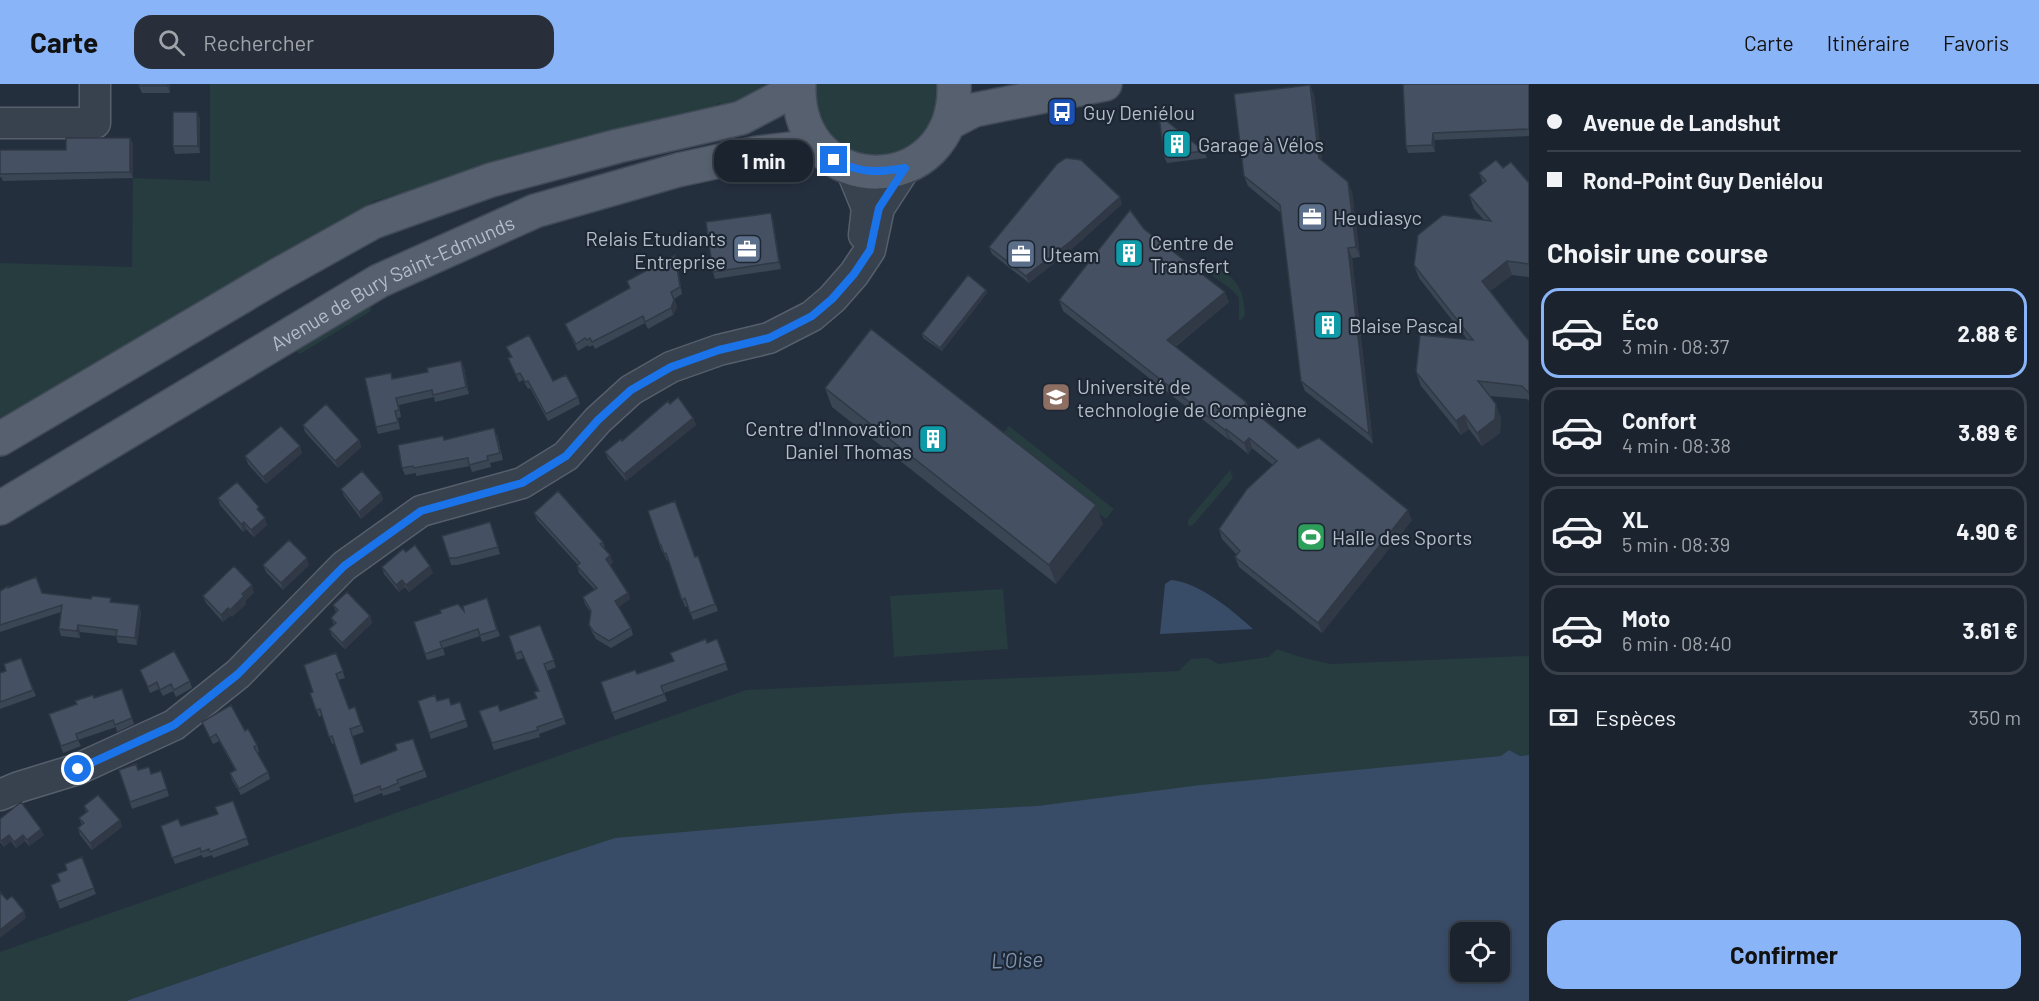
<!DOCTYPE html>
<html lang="fr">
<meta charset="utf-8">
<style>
:root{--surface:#1b232e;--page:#282f3a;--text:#f1f3f6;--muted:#a0a4aa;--line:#39404a;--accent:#8ab4f8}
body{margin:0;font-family:Barlow,sans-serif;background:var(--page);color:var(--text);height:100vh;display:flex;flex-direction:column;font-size:22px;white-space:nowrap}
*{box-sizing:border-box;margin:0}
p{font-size:20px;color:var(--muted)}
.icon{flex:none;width:33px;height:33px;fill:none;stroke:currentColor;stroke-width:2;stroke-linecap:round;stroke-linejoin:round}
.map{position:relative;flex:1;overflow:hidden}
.side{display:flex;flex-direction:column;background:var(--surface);width:510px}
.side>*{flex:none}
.banner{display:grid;align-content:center;height:132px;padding:0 18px;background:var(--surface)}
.controls{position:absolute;left:1450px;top:838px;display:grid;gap:12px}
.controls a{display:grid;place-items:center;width:60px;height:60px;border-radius:12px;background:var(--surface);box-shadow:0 3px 9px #0003,0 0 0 2px var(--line);font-size:30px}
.end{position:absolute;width:27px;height:27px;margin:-14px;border:8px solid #1a73e8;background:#fff;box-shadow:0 0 0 3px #fff}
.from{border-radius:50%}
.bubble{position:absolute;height:42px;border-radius:18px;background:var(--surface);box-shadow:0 3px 9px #0003,0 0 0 2px var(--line);font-size:20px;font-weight:700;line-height:42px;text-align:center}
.banner b{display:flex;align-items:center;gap:21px;height:57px;font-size:22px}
.banner b+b{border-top:2px solid var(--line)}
.banner i{width:15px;height:15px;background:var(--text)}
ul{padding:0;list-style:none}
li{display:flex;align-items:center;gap:18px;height:90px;margin:0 12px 9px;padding:0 6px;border:3px solid var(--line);border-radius:18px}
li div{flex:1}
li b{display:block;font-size:22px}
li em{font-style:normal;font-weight:700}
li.selected{border-color:var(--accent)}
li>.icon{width:54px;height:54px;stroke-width:1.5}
h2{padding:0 18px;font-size:27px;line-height:72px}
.pay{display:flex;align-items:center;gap:15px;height:66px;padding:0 18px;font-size:22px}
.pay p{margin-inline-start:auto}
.cta{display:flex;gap:12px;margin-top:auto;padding:12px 18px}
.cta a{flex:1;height:69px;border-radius:18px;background:var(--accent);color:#111;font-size:24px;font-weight:700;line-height:69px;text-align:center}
header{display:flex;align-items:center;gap:36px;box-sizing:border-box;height:84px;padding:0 30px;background:var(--accent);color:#111}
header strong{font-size:28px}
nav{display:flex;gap:33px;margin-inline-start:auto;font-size:21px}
.search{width:420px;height:54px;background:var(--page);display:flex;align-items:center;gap:15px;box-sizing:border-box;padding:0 21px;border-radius:18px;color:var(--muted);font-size:22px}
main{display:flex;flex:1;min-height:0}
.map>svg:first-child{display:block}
.green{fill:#263c3f}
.water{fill:#394c67;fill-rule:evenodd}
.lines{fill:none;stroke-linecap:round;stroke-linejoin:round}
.minor-casing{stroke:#565f6c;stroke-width:33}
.major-casing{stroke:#414a57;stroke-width:36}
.minor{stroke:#38414e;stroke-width:30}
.major{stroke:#56606e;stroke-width:33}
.wall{fill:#3b4654}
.shaded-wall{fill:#303945}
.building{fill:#455162;stroke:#303945;stroke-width:1.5}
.route{stroke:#1a73e8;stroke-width:8}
.labels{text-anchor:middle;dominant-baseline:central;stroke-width:4.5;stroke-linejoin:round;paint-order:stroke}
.poi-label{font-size:20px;fill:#b4bcc9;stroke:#1d2633;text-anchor:start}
.street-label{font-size:20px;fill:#b4bcc9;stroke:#1d2633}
.water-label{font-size:21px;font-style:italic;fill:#7c92b1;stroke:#1d2633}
</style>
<header>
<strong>Carte</strong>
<div class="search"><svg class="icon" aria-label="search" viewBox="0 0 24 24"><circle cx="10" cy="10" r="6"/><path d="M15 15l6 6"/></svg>Rechercher</div>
<nav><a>Carte</a><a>Itinéraire</a><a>Favoris</a></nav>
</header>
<main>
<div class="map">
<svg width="1529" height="917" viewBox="0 0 1529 917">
<rect width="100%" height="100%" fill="#242f3e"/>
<path class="green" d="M210,0H774L729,27L719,19L710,25L374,117L0,339V179L132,183L133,94L210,97Z
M814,0H943L945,11L915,66L873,76L834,59L821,42Z
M1210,183C1236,190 1244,205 1245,231L1241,236L1239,235V214C1231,202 1216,197 1207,186Z
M370,221L371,227L300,270L295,266Z
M1009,342L1114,425L1106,435L1001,352Z
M1230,386L1233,394L1193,441L1188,442V436Z
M1003,505L1008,565L894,573L890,512Z
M1277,565L1300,573L1331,580L1529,572V671L1520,672L1509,666L1502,672L1037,722L844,735L522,784L126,917H0V868L746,606L1179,587L1191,575L1207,574L1219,580L1269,573Z"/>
<path class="water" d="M1171,496C1199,498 1233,527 1253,545L1160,550L1165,500Z
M1509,666L1520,672L1529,671V917H126L312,853L615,754L903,729L1037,722L1201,701L1501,672ZM1461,849H1500V888H1461Z"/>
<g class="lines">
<g class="minor-casing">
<path id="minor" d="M0,39H95V0
M851,85L867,124L864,151
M0,711L19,703L78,685L174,641L238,590L344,482L421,427L522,399L566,372L598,336L631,306L671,283L719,266L769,254L812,232L832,215L854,190L870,166L879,124L905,84"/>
</g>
<g class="major-casing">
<g id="major">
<path d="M799,0C795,118 958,117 954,0"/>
<path d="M949,39L974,26L1105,0"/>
<path d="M0,355L278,191L373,138L491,96L618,62L741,34L781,13L794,0"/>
<path id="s1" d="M0,424L379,197L535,127L678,86L757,69L799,64H819"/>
</g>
</g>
<use href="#minor" class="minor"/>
<use href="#major" class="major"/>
</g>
<path class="wall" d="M170,0V9H142L139,2Z
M1529,0V52L1435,56V68L1408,69L1406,62Z
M1310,1L1314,11L1322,77L1352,108L1360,173L1352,174L1373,360L1305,307L1301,297L1281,129L1248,102L1244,92Z
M197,28L200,35V69L175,70L173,62Z
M130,54L133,60V94L3,97L1,93H0V66H66Z
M1204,67L1207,74L1167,79L1164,72Z
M1503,84L1529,99V193L1512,191L1490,207L1529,257V317L1527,315L1489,312L1501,334L1500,349L1482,362L1469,345L1461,351L1421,302L1416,288L1467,255L1419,194L1414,181L1484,136L1474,125L1469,111L1483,100L1479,89Z
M1122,120L1073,164L1029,199L992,170L989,163Z
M771,129L773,136L781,185L715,195L713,188Z
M1144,145L1229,218L1175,263L1246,318L1248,322L1298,364L1412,436L1322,549L1239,483L1235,473L1237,471L1222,455L1219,445L1273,381L1252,364L1248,370L1230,355L1229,356L1063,227L1059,216Z
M675,171L677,178L682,210L674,215L677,223L673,231L648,245L645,239L595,265L593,261L589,263L588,261L578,267L568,247L565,240L630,204Z
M986,206L987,209L942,267L923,254L922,250Z
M506,263L553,297L578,313L580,320L548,337L530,304L528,305L523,296L519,298L508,274L511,273Z
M461,277L464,284L469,310L435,318L434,313L399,321L401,333L398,334L400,345L378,350L376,343L391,289L393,295L428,288Z
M825,304L1103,440L1056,500L832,323Z
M670,320L693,334L696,341L626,397L608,375L605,368L622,357Z
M303,341L359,356L361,363L338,384L305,348Z
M497,351L503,376L490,379L491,383L472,388L470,382L416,392V389L405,391L402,384Z
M302,369L266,400L248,380L245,372Z
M341,405L381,409L383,416L361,435L344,412Z
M218,414L262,430L267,441L254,453L246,445L243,448L220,421Z
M648,427L695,473L698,472L718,527L693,536L688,522L685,523L669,476L667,477L663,468H662Z
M534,429L603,458L605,465L613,478L610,481L628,509L630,515L618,523L631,544L633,551L611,564L596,555L592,548L589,541L591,529L585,520L583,513L595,506L579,489L577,482L578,481L537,436Z
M490,438L500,470L458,481H451L449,474Z
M406,468L433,489L409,508L405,503L399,508L384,490L382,483Z
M263,481H309L283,506L266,488Z
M8,504L42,509L112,518L141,528L137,561L118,559L116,552L80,548V554L61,552L59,545L61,528L0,548V507Z
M254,508L245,517L246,520L232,533L231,531L223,538L206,519L203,512Z
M487,514L500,552L482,558L480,552L443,564L445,571L427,576L414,538L464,527Z
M333,521L370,532L372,539L345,565L332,552L329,545L334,541L331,534L336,528Z
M540,541L556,583L547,587L566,640L539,650L540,653L494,666L479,627H500L537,614L538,607L524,574L517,576L509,552Z
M717,555L728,586L664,609L667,617L615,636L601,598L637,590L674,577L707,559Z
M336,569L345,594L338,596L349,625L355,623L364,648L353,652L361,680L397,666L413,655L427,693L399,703L401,706L383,712L382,709L355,719L334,659L332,660L322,631L319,633L310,609L313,608Z
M21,574L36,612L0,625V589L6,587Z
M140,586L190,597L192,604L176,613L173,607L163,612L159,605L150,609Z
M122,605L134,640L117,648L116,643L78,656L81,662L63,669L49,630Z
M449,614L451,621L460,618L468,643L431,655L429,649L438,617Z
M202,638L245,647L257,661L259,668L257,669L268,688L270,695L241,711L232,696L230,689L235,686L219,657L213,660Z
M119,686H138L152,690L161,687L169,712L132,725Z
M233,717L249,761L213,774L212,771L203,774L202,771L175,780L161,742H181L218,730Z
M84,722L120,736L122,743L92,766L80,751L78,744L82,741L79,734L86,728Z
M0,735L44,751L29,762L25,757L16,764L11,757L4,763L0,758Z
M82,773L96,810L60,825L51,801L60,798L67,786Z"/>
<path class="shaded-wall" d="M167,0H170V9L167,2Z
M1310,1L1314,11L1323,85L1319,74Z
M197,28L200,35V69L198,62Z
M1433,49L1435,56V68L1432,61Z
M130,54L133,60V94L130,88Z
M1348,98L1352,108L1360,173L1356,163Z
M1120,113L1122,120L1073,164L1029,199L1026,192Z
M771,129L773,136L781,185L779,178Z
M1348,164L1352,174L1373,360L1369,350Z
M675,171L677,178L682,210L680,203Z
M1507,177L1512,191L1487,210L1482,197Z
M986,206L987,209L942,267L940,264Z
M1225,208L1229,218L1170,266L1167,256Z
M674,216L677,223L673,231L671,224Z
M461,277L464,284L469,310L466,303Z
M1496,320L1501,334L1500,349L1482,362L1477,349Z
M1464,331L1469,345L1461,351L1456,337Z
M693,334L696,341L626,397L624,390Z
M1226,345L1230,355L1229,356L1225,346Z
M1249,354L1252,364L1248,370L1244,359Z
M359,356L361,363L338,384L335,377Z
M300,362L302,369L266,400L263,393Z
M381,409L383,416L361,435L359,428Z
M1096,421L1103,440L1056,500L1049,481Z
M1408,426L1412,436L1322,549L1318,539Z
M265,434L267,441L254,453L251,446Z
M244,438L246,445L243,448L241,440Z
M610,471L613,478L609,482L606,475Z
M307,474L309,481L283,506L281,499Z
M430,482L433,489L409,508L406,501Z
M402,496L405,503L399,508L396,501Z
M252,501L254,508L245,517L246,520L232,533L230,526L242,510Z
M628,509L630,515L617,524L615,517Z
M139,521L141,528L137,561L135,554Z
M228,524L231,531L223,538L221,531Z
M370,532L372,539L345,565L342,559Z
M78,541L80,548V554L77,547Z
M120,736L122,743L92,766L90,759Z
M41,745L44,751L29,762L27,756Z
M9,751L11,757L4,763L1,757Z
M23,751L25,757L16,764L14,758Z
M24,827L26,834L0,854V846Z"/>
<path class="building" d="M139,0H167V2H139Z
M1403,0H1529V45L1433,49L1432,61L1406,62Z
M1310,1L1319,74L1348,98L1356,163L1348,164L1369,350L1301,297L1280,121L1244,92L1234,10Z
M173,28H197L198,62H173Z
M1159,31L1204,67L1164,72Z
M66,54H130V88L0,90V66H66Z
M1066,74L1081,76L1120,113L1071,157L1026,192L989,163L1057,80Z
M1496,76L1503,84L1511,78L1529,99V180L1507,177L1482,197L1529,257V309L1522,302L1478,297L1496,320L1495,335L1477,349L1464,331L1456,337L1416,288L1420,251L1473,256L1414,181L1418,151L1443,131L1491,137L1469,111L1486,97L1479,89Z
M1130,126L1144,145L1225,208L1167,256L1246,318L1245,320L1298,364L1319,354L1408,426L1318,539L1235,473L1240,467L1219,445L1247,405L1277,377L1249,354L1244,359L1226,345L1225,346L1059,216Z
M771,129L779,178L713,188L706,138Z
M675,171L680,203L671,208L674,216L671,224L645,238L643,232L592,258L590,254L587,256L585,254L576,260L565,240L630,204L627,197Z
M968,191L986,206L940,264L922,250Z
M871,245L1096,421L1049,481L825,304Z
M529,251L553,297L566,291L578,313L546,330L528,297L525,298L520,289L516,291L508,274L512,273L506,263Z
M461,277L466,303L433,311L432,306L396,314L399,326L395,327L398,338L376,343L365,294L391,289L392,295L428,288L427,284Z
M678,313L693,334L624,390L605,368L621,355L622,357L668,317L670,320Z
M326,320L359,356L335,377L303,341Z
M281,342L300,362L263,393L245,372Z
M494,344L500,369L487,372L488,376L469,381L468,374L414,384L413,382L402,384L398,361L443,352L444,356Z
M362,387L381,409L359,428L341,405Z
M237,398L259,423L257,425L265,434L251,446L244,438L241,440L218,414Z
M558,407L603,458L600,460L610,471L606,475L628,509L615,517L631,544L609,557L594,548L589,541L591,527L583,513L597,504L577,482L580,479L534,429Z
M675,417L695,473L698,472L715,520L690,529L685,514L682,516L666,469L664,470L661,461H660L648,427Z
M490,438L498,463L456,474H449L442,452Z
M289,456L307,474L281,499L263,481Z
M415,461L430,482L406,501L402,496L396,501L382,483L403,465L406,468Z
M234,482L252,501L242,510L244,512L230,526L228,524L221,531L203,512Z
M36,493L42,509L91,515L92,512L111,514L110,518L139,521L135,554L116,552L117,546L78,541L77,547L59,545L62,521L0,541V507L8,502V504Z
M347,508L370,532L342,559L329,545L336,539L331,534L338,526L333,521Z
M487,514L497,546L480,551L478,545L440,558L442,564L425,570L414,538L441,529L440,526L458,520L464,527L463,522Z
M540,541L554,576L544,580L564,634L537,643L538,646L492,659L479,627L498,621L500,627L537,614L534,608L539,607L521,567L515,570L509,552Z
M706,555L707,559L717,555L726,579L661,602L664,610L612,629L601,598L635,586L637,590L674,577L670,569Z
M174,567L190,597L174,606L171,600L160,606L157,598L148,603L140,586Z
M336,569L343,587L336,590L349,625L355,623L361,641L350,645L361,680L397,666L395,660L413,655L424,686L397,696L398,699L389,703L381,706L380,702L353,712L332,652L329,653L320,625L316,626L310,609L313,608L304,581Z
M21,574L33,606L0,618V589L6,587L4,580Z
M122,605L132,634L115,641L113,636L76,650L78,656L61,662L49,630L77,620L75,617L93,611L94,614Z
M435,611L437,617L449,614L451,621L460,618L466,636L429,649L418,617Z
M231,621L245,647L248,645L257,661L254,663L268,688L239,705L230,689L236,686L216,650L210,654L202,638Z
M136,680L138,686L149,683L151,690L161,687L167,705L130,718L119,686Z
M98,711L120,736L90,759L78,744L84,739L79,734L88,727L84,722Z
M233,717L247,754L210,768L209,765L201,768L200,764L172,774L161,742L178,735L181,742L218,730L215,723Z
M21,718L41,745L27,756L23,751L14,758L9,751L1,757L0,755V735Z
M82,773L94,804L57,818L51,801L60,797L57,790L67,786L65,780Z
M0,808L7,816L12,812L24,827L0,846Z"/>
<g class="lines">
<path class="route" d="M78,685L174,641L238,590L344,482L421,427L522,399L566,372L598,336L631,306L671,283L719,266L769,254L812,232L832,215L854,190L870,166L879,124L905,84C876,89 860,89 834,76"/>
</g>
<defs>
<g id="bus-square" transform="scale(1.5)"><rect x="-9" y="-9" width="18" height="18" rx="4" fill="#1a4fb4" stroke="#1d2633"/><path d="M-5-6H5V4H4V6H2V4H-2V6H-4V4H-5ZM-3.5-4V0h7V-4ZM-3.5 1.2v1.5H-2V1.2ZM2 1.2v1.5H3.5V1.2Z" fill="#fff"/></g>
<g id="building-square" transform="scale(1.5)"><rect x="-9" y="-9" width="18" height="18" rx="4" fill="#0f9aa8" stroke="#1d2633"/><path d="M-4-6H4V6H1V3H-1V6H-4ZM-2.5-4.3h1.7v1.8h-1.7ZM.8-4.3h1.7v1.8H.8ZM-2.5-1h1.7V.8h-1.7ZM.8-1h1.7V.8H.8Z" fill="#fff"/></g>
<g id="office-square" transform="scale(1.5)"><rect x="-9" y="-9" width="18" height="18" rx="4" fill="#5c6f8a" stroke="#1d2633"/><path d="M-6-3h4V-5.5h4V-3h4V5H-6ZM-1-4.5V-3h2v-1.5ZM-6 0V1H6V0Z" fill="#fff"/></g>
<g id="university-square" transform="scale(1.5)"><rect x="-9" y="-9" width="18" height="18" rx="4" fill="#8d6e63" stroke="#1d2633"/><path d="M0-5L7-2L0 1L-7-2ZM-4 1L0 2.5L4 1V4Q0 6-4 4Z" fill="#fff"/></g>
<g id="stadium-square" transform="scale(1.5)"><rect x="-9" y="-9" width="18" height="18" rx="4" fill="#2e9e5b" stroke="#1d2633"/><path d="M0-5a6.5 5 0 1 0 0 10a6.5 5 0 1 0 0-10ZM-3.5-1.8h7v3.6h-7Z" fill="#fff"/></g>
</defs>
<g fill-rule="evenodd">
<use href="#bus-square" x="1062" y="28"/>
<use href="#building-square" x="1177" y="60"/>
<use href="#office-square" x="1312" y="133"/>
<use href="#office-square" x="747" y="165"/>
<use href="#building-square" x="1129" y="169"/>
<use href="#office-square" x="1021" y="170"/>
<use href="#building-square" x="1328" y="241"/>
<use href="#university-square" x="1056" y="313"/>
<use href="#building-square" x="933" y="355"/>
<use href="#stadium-square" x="1311" y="453"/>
</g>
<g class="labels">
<g class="poi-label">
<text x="1083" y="28">Guy Deniélou</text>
<text x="1198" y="60">Garage à Vélos</text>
<text x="1333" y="133">Heudiasyc</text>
<text x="726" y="154" text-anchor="end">Relais Etudiants<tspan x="726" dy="23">Entreprise</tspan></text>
<text x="1150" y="158">Centre de<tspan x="1150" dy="23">Transfert</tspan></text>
<text x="1042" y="170">Uteam</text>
<text x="1349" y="241">Blaise Pascal</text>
<text x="1077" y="302">Université de<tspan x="1077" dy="23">technologie de Compiègne</tspan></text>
<text x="912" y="344" text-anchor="end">Centre d'Innovation<tspan x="912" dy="23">Daniel Thomas</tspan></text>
<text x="1332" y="453">Halle des Sports</text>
</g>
<g class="street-label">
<text stroke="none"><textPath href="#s1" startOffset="453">Avenue de Bury Saint-Edmunds</textPath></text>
</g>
<g class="water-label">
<text transform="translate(1017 875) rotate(-2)">L'Oise</text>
</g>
</g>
</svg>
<div class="controls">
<a><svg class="icon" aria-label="locate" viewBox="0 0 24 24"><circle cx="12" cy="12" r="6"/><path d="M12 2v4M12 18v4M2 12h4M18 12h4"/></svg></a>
</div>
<i class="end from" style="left:78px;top:685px"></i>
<i class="end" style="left:834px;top:76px"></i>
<div class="bubble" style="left:714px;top:56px;width:99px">1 min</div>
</div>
<section class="side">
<div class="banner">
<b><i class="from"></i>Avenue de Landshut</b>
<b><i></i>Rond-Point Guy Deniélou</b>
</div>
<h2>Choisir une course</h2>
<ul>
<li class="selected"><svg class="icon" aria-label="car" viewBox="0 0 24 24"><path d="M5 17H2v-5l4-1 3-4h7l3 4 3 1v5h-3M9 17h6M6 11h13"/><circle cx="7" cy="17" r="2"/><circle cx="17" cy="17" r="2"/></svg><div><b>Éco</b><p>3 min · 08:37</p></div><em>2.88 €</em></li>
<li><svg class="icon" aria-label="car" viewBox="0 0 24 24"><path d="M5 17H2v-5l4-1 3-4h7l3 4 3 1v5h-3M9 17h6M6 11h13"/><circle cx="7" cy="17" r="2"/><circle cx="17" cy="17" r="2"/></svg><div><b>Confort</b><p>4 min · 08:38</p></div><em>3.89 €</em></li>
<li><svg class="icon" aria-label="car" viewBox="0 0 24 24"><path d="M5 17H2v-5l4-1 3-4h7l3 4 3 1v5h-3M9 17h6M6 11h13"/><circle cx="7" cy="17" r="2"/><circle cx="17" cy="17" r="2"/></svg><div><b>XL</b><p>5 min · 08:39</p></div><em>4.90 €</em></li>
<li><svg class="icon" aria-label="car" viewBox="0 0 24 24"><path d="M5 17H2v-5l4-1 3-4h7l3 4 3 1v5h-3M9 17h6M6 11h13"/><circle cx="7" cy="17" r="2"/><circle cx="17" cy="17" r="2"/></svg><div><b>Moto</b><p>6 min · 08:40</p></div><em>3.61 €</em></li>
</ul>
<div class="pay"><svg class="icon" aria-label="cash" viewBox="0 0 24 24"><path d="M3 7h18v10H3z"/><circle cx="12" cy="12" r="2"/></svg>Espèces<p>350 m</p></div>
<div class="cta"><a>Confirmer</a></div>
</section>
</main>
